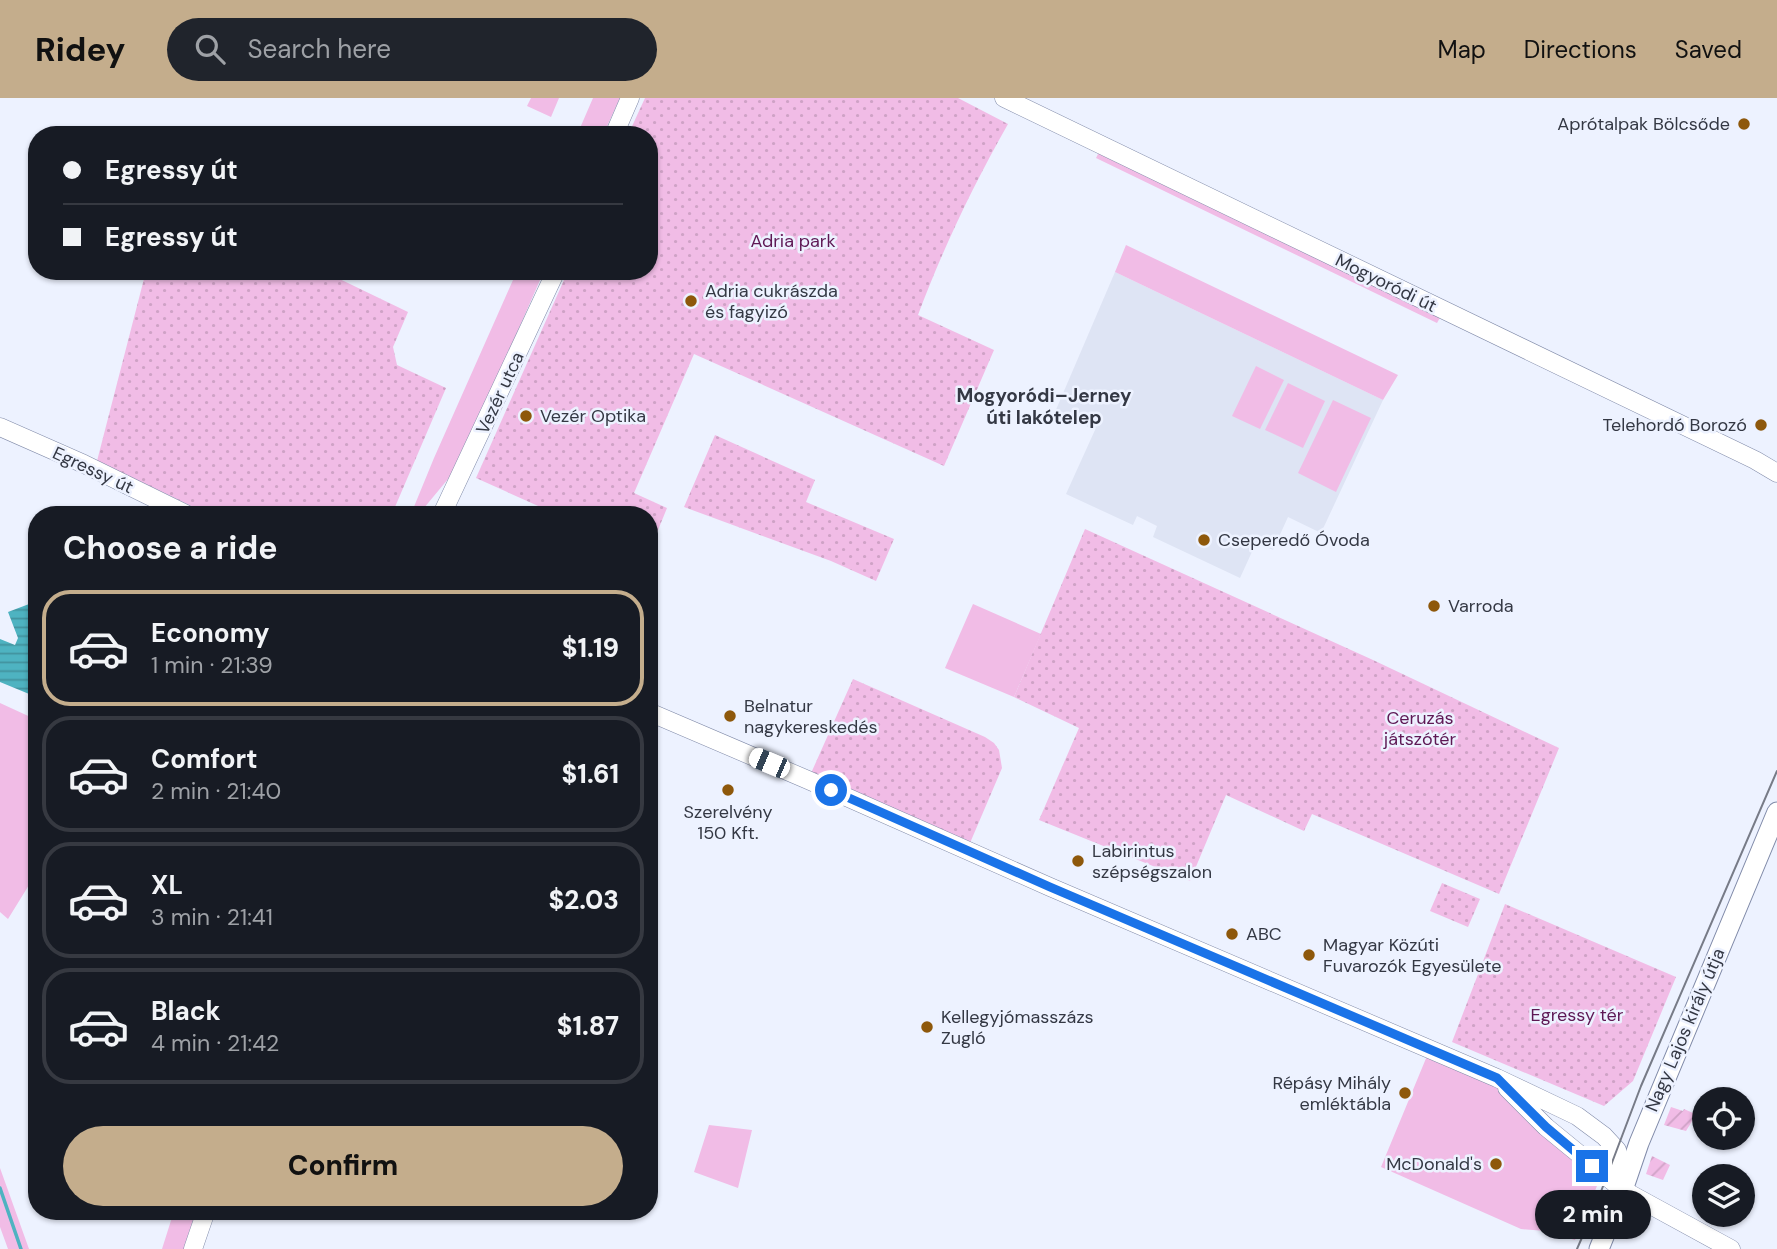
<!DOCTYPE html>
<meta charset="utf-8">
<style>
:root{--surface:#171b24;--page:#20242c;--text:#f1f3f6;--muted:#9ea1a6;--line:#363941;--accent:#c4ad8c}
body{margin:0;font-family:"DM Sans",sans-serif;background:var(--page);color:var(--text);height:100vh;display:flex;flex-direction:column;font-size:26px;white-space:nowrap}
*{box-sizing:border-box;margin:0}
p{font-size:23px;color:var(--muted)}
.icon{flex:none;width:38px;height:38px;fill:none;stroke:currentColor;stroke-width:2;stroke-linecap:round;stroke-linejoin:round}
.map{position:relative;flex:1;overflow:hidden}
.panel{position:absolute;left:28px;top:408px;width:630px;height:714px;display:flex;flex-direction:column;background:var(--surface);border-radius:28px;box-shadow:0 2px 5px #0004}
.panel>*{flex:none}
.banner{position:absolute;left:28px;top:28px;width:630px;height:154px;border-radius:28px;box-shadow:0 2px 5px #0004;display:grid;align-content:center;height:154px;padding:0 35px;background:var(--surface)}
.buttons{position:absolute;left:1692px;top:989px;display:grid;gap:14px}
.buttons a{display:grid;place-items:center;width:63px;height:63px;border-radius:50%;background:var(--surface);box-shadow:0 2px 5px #0004;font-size:35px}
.end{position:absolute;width:32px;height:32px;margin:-16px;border:9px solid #1a73e8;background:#fff;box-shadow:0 0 0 4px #fff}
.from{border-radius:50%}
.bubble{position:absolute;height:49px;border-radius:24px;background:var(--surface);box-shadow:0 2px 5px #0004;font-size:23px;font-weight:800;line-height:49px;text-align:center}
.car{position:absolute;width:21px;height:42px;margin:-21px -10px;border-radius:9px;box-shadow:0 0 5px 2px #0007;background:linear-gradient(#fff 24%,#345 0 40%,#fff 0 76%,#345 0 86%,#fff 0)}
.banner b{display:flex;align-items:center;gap:24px;height:66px;font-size:26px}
.banner b+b{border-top:2px solid var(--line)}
.banner i{width:18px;height:18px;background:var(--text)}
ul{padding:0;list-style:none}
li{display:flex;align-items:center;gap:21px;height:116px;margin:0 14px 10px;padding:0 21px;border:4px solid var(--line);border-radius:28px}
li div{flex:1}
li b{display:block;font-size:26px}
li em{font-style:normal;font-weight:800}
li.on{border-color:var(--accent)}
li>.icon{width:63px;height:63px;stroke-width:1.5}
h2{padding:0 35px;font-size:32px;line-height:84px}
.cta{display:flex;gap:14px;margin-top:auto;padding:14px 35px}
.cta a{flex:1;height:80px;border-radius:42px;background:var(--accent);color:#111;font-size:28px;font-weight:800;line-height:80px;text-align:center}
header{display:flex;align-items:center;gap:42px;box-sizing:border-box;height:98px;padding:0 35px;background:var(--accent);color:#111}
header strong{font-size:33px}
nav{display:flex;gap:38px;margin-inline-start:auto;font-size:24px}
.search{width:490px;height:63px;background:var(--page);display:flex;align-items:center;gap:18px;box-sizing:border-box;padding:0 24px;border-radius:38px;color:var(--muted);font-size:26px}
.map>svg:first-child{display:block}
.built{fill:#dee4f4}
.grass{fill:#f1bce6}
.park{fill:url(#park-dots)}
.garden{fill:url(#garden-furrows)}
.water{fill:url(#water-rules)}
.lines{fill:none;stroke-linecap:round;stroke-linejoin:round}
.stream{stroke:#4eb3c1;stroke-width:3.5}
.tertiary-casing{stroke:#818ba9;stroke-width:19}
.secondary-casing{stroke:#818ba9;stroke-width:21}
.tertiary{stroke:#fff;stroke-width:18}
.secondary{stroke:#fff;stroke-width:19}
.tram{stroke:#777b87;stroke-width:2}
.route{stroke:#1a73e8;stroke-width:9}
.poi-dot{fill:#8e580b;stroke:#edf2ff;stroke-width:2.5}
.labels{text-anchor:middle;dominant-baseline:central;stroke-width:5;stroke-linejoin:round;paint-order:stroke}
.poi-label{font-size:18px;fill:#343844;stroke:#edf2ff;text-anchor:start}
.park-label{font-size:18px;fill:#5e1855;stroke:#edf2ff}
.street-label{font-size:18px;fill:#343844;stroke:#edf2ff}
.neighbourhood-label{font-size:19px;font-weight:bold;fill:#343844;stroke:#edf2ff}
</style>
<header>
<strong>Ridey</strong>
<div class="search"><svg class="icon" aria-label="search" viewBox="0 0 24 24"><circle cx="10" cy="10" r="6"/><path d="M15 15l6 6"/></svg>Search here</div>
<nav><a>Map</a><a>Directions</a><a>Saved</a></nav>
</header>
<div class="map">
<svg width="1777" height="1151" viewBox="0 0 1777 1151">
<defs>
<pattern id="park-dots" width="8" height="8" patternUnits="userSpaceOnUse" patternTransform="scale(1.75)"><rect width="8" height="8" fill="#f1bce6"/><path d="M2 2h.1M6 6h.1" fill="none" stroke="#cfa2c6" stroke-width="1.8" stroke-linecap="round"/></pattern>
<pattern id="garden-furrows" width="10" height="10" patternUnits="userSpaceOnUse" patternTransform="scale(1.75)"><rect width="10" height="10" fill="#f1bce6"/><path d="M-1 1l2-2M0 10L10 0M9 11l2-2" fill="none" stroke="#cfa2c6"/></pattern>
<pattern id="water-rules" width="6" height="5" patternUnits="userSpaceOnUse" patternTransform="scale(1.75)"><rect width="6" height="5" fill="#4eb3c1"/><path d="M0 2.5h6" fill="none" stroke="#42939e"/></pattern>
</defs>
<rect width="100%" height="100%" fill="#edf2ff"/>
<path class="built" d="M1115,174L1383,302L1321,435L1288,419L1273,452L1256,445L1240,480L1153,439L1157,428L1137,418L1133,427L1066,396L1095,332L1055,314Z"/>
<path class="grass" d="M531,0H559L551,19L527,8Z
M593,0H620L603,37H577Z
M1101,50L1442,216L1437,225L1096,60Z
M1126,147L1398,277L1383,302L1115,174Z
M517,173H544L458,369L419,416H411L434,360Z
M1256,268L1284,282L1260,331L1232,318Z
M1288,285L1325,303L1303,350L1265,332Z
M1333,302L1371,320L1336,394L1298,375Z
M973,506L1041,536L1014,599L945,570Z
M0,605L37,622V774L8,821L0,814Z
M1427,958L1498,990L1599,1083L1575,1142L1545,1133L1521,1131L1381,1069Z
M709,1027L752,1032L738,1090L694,1074Z
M0,1070L29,1151H8L0,1129Z
M174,1113H196L184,1151H162Z"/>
<path class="park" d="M645,0H958L1008,26C973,88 943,150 918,217L994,252L944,368L694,256L634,395L667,410L654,442L649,440V416H556L476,380L568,173H649V37H628Z
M146,173H323L408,214L393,249L397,267L446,290L392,416H208L97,363Z
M715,337L815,382L806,404L894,441L876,483L831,463L684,409Z
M1085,431L1373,562L1559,650L1499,796L1312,716L1304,733L1226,697L1190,783L1039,722L1079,630L1014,599Z
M853,581L985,639L994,645L999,652L1002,670L967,752L808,682Z
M1442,785L1480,801L1468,829L1430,813Z
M1505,806L1676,879L1633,983L1604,1008L1452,944Z"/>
<path class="garden" d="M1671,1009L1683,1013L1684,1011L1693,1015L1694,1020L1686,1033L1664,1027Z
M1652,1058L1670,1067L1663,1082L1646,1076Z"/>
<path class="water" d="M37,503V544L33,546L31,553L37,556V592L34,598L0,584V541L15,547L18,540L8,514Z"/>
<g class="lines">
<path class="stream" d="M0,1090L21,1151"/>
<g class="tertiary-casing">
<path id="tertiary" d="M1004,0L1755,362L1777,375
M614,37L630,0
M0,329L84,366L186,416
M442,416L556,173
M649,614L808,682L1050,789L1497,980L1577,1018L1604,1038L1617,1052L1622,1075L1623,1089
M1507,990L1546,1029L1623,1092L1731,1151
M193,1151L206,1113"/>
</g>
<g class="secondary-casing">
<path id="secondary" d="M1599,1151L1623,1092L1639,1045L1777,714"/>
</g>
<use href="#tertiary" class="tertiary"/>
<use href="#secondary" class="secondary"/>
<path class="tram" d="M1577,1151L1594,1112L1641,988L1777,673"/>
</g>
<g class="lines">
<path class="route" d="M831,692L1050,789L1497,980L1546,1029L1592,1068"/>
</g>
<g class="poi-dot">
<circle cx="1744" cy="26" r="7"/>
<circle cx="691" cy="203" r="7"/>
<circle cx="526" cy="318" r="7"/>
<circle cx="1761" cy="327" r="7"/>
<circle cx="1204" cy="442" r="7"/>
<circle cx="1434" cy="508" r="7"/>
<circle cx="730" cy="618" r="7"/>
<circle cx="728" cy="692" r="7"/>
<circle cx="1078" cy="763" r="7"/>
<circle cx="1232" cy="836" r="7"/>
<circle cx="1309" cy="857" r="7"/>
<circle cx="927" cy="929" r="7"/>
<circle cx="1405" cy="995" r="7"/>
<circle cx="1496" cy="1066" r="7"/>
</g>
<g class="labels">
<g class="poi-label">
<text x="1730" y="26" text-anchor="end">Aprótalpak Bölcsőde</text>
<text x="705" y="193">Adria cukrászda<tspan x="705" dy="21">és fagyizó</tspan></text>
<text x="540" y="318">Vezér Optika</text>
<text x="1747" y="327" text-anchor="end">Telehordó Borozó</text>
<text x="1218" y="442">Cseperedő Óvoda</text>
<text x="1448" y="508">Varroda</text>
<text x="744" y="608">Belnatur<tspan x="744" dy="21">nagykereskedés</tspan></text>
<text x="728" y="714" text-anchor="middle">Szerelvény<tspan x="728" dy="21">150 Kft.</tspan></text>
<text x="1092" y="753">Labirintus<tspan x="1092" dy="21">szépségszalon</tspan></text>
<text x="1246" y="836">ABC</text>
<text x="1323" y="847">Magyar Közúti<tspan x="1323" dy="21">Fuvarozók Egyesülete</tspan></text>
<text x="941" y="919">Kellegyjómasszázs<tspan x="941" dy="21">Zugló</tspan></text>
<text x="1391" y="985" text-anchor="end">Répásy Mihály<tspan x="1391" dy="21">emléktábla</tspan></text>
<text x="1482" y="1066" text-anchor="end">McDonald's</text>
</g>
<g class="park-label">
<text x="793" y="143">Adria park</text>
<text x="1420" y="620">Ceruzás<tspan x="1420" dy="21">játszótér</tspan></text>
<text x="1577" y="917">Egressy tér</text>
</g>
<g class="street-label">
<text transform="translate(1386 185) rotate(26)">Mogyoródi út</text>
<text transform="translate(500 295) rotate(-65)">Vezér utca</text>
<text transform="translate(93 372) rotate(25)">Egressy út</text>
<text transform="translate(1685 932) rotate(-67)">Nagy Lajos király útja</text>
</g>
<g class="neighbourhood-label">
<text x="1044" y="297">Mogyoródi–Jerney<tspan x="1044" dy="22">úti lakótelep</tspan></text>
</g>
</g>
</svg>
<div class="buttons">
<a><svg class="icon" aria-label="locate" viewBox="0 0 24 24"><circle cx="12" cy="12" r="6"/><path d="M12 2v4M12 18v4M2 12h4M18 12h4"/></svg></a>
<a><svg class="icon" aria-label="layers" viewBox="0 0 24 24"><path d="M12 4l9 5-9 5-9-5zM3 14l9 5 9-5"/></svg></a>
</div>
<i class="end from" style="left:831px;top:692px"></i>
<i class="end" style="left:1592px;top:1068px"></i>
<div class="bubble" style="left:1535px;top:1092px;width:116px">2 min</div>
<i class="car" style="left:769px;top:665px;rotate:293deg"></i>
<div class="banner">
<b><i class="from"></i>Egressy út</b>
<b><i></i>Egressy út</b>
</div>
<section class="panel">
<h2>Choose a ride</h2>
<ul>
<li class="on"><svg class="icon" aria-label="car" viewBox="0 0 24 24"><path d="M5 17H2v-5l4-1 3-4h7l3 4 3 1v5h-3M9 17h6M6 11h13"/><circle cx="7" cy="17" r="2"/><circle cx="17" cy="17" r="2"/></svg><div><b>Economy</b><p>1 min · 21:39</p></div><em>$1.19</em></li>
<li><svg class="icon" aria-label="car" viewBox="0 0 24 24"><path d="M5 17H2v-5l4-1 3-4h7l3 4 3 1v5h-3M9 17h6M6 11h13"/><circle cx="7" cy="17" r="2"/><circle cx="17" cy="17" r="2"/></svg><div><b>Comfort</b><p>2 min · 21:40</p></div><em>$1.61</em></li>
<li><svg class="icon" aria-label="car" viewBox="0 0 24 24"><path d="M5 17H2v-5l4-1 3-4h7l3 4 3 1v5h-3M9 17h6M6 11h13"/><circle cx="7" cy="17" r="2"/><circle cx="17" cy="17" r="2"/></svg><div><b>XL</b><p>3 min · 21:41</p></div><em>$2.03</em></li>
<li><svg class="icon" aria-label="car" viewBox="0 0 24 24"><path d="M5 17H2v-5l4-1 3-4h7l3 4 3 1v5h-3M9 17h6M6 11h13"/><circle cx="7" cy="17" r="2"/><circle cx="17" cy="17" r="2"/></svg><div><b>Black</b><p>4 min · 21:42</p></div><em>$1.87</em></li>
</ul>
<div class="cta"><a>Confirm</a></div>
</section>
</div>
